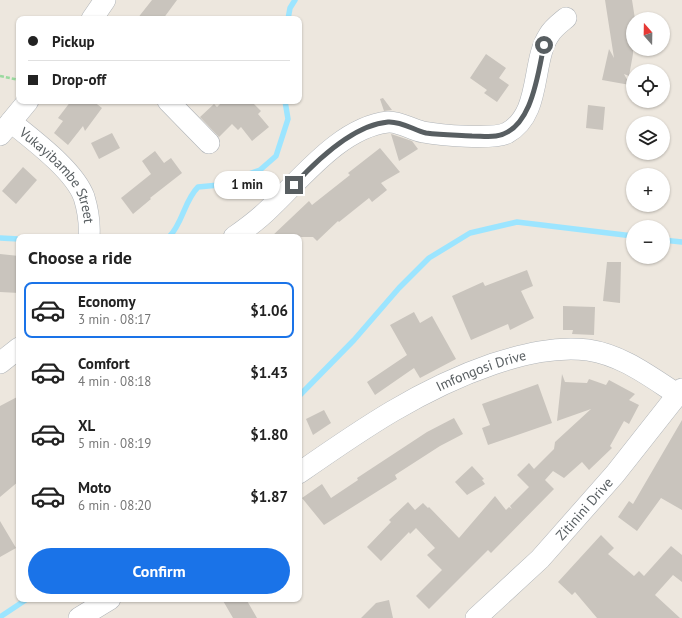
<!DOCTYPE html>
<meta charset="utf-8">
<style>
:root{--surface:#fff;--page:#f6f6f6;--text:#222;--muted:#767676;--line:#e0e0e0;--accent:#1a73e8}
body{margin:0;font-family:"PT Sans",sans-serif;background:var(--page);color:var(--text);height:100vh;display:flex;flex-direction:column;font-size:15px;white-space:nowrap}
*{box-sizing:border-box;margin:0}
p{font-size:13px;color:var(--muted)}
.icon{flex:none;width:22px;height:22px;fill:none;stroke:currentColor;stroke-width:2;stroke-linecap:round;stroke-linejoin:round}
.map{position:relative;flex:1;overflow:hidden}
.drawer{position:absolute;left:16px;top:234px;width:286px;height:368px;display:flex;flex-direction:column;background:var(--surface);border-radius:8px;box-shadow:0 1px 3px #0004}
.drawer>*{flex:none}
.guide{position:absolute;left:16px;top:16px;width:286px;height:88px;border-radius:8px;box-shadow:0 1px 3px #0004;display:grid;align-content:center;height:88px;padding:0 12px;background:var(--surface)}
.needle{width:26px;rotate:340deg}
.tools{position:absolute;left:626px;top:12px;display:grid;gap:8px}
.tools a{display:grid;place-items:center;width:44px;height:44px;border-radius:50%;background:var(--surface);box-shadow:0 1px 3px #0004;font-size:20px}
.end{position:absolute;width:18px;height:18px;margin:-9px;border:5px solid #585e61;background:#fff;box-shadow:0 0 0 2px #fff}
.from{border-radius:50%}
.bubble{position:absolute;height:28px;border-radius:14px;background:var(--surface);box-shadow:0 1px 3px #0004;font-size:13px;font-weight:700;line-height:28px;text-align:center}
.guide b{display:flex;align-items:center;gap:14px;height:38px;font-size:15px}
.guide b+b{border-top:1px solid var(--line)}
.guide i{width:10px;height:10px;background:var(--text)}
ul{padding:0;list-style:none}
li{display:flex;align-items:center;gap:12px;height:56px;margin:0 8px 6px;padding:0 4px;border:2px solid transparent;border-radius:8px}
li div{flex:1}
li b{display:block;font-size:15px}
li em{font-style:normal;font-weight:700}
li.on{border-color:var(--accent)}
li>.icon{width:36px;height:36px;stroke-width:1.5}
h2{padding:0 12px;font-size:18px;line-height:48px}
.action{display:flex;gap:8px;margin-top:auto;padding:8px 12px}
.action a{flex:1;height:46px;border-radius:24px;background:var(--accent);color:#fff;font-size:16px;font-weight:700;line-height:46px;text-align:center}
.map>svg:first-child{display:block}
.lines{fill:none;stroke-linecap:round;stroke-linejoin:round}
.stream{stroke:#9ce5ff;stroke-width:5.5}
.building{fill:#c9c4bd}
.street-casing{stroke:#b0b4b8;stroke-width:22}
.path{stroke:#9ada9f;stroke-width:2.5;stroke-dasharray:4 2;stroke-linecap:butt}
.street{stroke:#fff;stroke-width:21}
.route{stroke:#585e61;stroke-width:5}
.labels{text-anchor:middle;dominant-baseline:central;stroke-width:3.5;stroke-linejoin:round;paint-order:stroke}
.street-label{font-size:14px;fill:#585e61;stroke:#fff}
</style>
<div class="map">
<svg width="682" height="618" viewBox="0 0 682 618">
<rect width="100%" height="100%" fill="#ede7de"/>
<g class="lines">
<path class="stream" d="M288,19L290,8L295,0
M169,237C183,223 184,201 198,187L219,185L260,170L276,156L288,119L285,101
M0,238L19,239
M663,240L682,242
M299,396L354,340L399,288L429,258L470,233L517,222L633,236
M0,617L27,599"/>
</g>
<path class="building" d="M152,0H177L163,19H137Z
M605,0H632L635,19H633V54L629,76L624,74L630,85L602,80L609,49L614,58Z
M486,54L506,68L499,78L509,85L497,102L484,93L487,90L470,78Z
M383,98L392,110L384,111L380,99Z
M71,101H93L102,108L85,131L83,126L68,145L54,133L63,121L58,118Z
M223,101H251L261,111L258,114L269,127L252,141L241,127L238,130L232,124L219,137L200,117L214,104L217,107Z
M588,105L605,107L603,130L586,128Z
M112,133L120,148L99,159L91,143Z
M391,134L412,141L418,149L399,161Z
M380,148L400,172L381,183L387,190L372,202L369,198L339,222L338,221L317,241L313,237H271L309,201L312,205L350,175L348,173Z
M155,151L164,163L171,158L182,173L150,198L151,199L133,214L121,198L151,174L142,161Z
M23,167L37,180L16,204L2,191Z
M0,254L19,256V293L0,292Z
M607,262H621L620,303L603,301Z
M527,270L533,286L521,291L534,318L510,330L508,324L471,340L452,296L483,282L485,286Z
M563,306L595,307L594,335L572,334L573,330H563Z
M414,312L420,323L432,316L456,359L420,378L414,368L375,395L367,382L407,355L390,325Z
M562,374L565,382L587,383L589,379L606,385L609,380L635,394L629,400L639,405L629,424L624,421L610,446L612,448L589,470L582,462L564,478L553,471L545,480L554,489L491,553L488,550L429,609L416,596L442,570L427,555L435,548L416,528L410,534L409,532L381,561L367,547L391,522L389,520L408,502L415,510L423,503L428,508L429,507L459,538L495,496L506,510L509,507L512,509L510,506L529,487L517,475L529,463L534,469L554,449L555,442L591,409L557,421Z
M538,384L552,423L488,445L482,428L490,425L482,404Z
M19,396V481L0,497V406Z
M324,410L331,423L313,435L306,419Z
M454,418L463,434L440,446L395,475L397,479L324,525L302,498L322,484L331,498L358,480L357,478L427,432Z
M682,420V510L661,498L637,531L618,517L629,501L633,504Z
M472,466L484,479L482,480L485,484L467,495L455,482Z
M0,521L16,548L0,557Z
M601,535L614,548L608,554L634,576L639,571L644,576L671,546L682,555V582L673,575L655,595L680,618H597L575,592L572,595L558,582Z
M222,599H246L257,618H233Z
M389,600L393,618H361L376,603Z"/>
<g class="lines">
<g class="street-casing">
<g id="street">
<path d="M92,19L105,0"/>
<path d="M168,101L209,143"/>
<path id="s1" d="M11,122C33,140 74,170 84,197C88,210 90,224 89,237"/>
<path d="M0,135L28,101"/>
<path d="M234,237C247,228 259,219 270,208C302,178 341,127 388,122C399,121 412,130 423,132C439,135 493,140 507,133C542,114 531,62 549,35C553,28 560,23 566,18"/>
<path d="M0,363L19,348"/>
<path id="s2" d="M299,473C362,429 420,389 493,364C524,354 556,346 588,350C622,355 649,376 677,394"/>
<path d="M79,618L110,599"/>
<path id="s3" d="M476,618L540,559L615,474L682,389"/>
</g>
</g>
<path class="path" d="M0,76L19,80"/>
<use href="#street" class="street"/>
</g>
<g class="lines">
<path class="route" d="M294,185C316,161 354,125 388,122C401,121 414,130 426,133C442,135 456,135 472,136C480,136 489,137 496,136C532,131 538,73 544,45"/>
</g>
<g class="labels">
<g class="street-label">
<text stroke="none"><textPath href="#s1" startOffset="73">Vukayibambe Street</textPath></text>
<text stroke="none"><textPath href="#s2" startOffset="210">Imfongosi Drive</textPath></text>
<text stroke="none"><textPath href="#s3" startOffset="154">Zitinini Drive</textPath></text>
</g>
</g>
</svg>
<div class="tools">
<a><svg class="needle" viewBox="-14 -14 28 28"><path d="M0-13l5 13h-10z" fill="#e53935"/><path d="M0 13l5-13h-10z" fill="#767676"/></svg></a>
<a><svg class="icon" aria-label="locate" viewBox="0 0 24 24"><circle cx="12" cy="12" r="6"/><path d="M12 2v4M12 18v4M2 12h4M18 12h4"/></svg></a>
<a><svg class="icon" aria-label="layers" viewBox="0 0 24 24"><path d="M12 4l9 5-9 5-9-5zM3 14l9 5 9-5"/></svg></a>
<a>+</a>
<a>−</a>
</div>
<i class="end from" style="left:544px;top:45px"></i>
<i class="end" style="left:294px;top:185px"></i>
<div class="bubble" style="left:214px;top:171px;width:66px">1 min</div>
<div class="guide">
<b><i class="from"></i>Pickup</b>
<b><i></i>Drop-off</b>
</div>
<section class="drawer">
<h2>Choose a ride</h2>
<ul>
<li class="on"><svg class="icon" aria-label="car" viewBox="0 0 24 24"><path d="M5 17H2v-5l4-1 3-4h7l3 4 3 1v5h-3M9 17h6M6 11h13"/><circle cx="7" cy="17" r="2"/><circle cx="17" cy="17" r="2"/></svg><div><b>Economy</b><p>3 min · 08:17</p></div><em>$1.06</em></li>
<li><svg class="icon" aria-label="car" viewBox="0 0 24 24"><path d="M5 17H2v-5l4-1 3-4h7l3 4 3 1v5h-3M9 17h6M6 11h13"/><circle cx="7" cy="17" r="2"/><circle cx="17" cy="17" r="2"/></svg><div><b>Comfort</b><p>4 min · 08:18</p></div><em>$1.43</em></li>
<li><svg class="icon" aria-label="car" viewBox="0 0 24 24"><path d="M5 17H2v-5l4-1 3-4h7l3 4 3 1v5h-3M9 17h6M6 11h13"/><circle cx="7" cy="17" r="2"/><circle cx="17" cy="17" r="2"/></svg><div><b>XL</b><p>5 min · 08:19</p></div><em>$1.80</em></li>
<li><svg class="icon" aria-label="car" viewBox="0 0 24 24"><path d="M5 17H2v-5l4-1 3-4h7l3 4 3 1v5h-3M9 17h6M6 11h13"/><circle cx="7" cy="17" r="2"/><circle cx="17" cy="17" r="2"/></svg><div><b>Moto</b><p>6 min · 08:20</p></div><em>$1.87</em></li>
</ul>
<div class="action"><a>Confirm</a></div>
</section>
</div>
